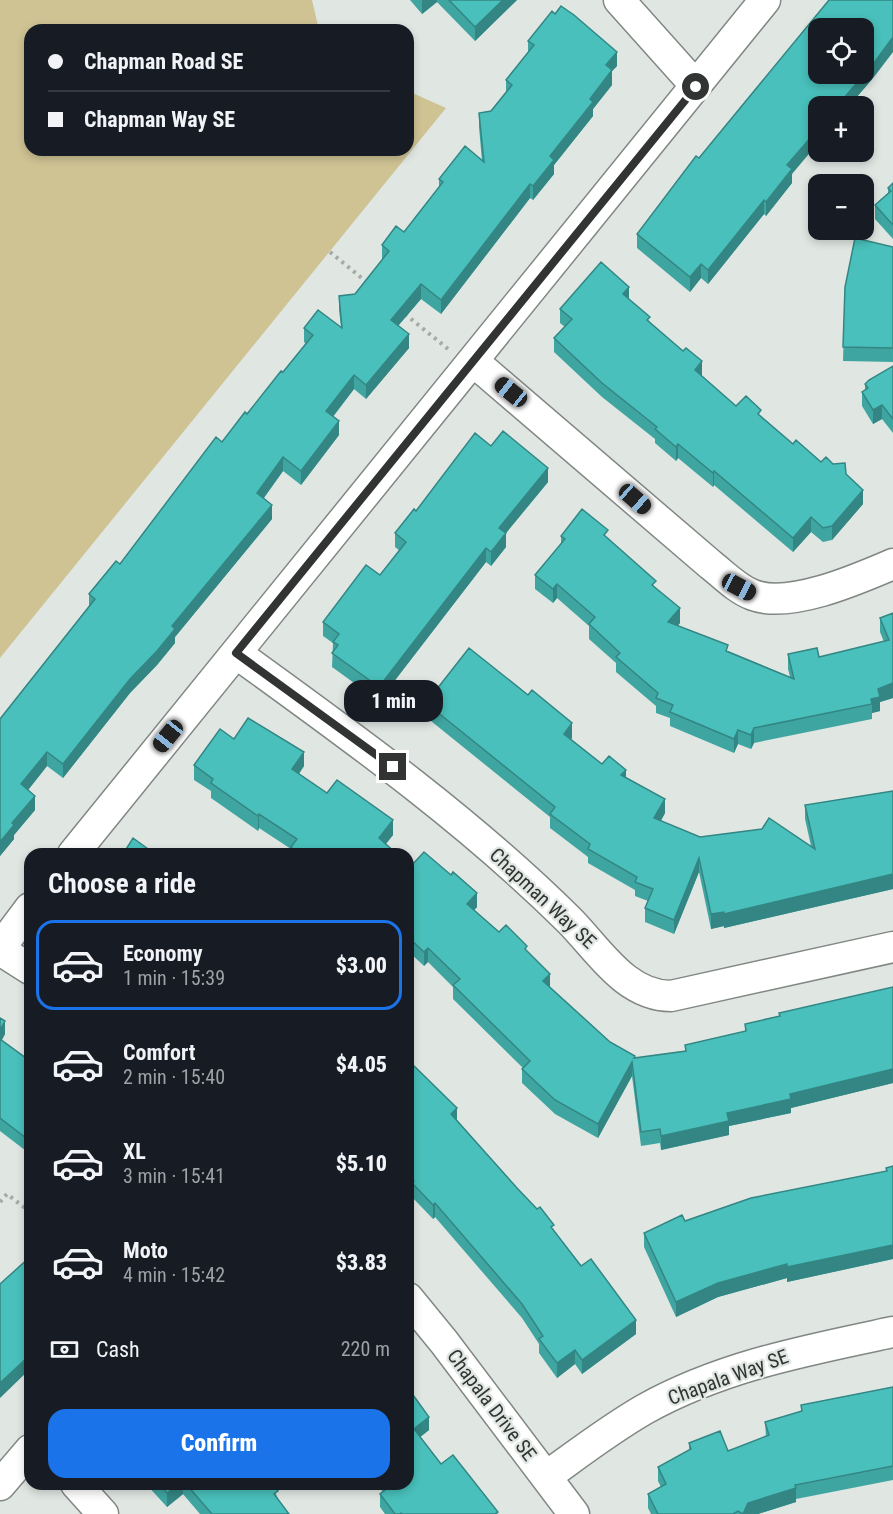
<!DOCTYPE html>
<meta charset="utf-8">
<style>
:root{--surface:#171b24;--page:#242831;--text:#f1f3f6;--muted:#9ea1a6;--line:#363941;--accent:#1a73e8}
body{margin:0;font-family:"Roboto Condensed",sans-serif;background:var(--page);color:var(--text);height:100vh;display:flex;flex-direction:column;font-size:22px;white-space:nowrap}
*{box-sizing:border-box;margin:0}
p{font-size:20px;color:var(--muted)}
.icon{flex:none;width:33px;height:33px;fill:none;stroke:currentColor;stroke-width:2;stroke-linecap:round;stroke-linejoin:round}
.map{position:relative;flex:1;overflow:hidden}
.side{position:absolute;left:24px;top:848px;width:390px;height:642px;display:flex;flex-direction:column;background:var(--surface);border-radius:18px;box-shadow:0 3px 9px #0003}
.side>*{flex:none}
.banner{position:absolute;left:24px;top:24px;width:390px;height:132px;border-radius:18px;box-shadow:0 3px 9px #0003;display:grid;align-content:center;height:132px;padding:0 24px;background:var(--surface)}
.tools{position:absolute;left:808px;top:18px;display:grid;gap:12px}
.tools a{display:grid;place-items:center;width:66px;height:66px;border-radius:12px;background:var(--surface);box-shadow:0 3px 9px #0003;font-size:30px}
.end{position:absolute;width:27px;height:27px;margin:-14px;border:8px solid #313432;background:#fff;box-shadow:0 0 0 3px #fff}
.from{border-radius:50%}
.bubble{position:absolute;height:42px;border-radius:18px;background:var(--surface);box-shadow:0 3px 9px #0003;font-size:20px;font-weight:800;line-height:42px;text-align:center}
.car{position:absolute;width:18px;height:36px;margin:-18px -9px;border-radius:8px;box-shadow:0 0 4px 2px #0007;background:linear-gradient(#222 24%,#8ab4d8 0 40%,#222 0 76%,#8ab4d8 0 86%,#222 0)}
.banner b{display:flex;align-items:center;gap:21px;height:57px;font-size:22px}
.banner b+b{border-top:2px solid var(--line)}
.banner i{width:15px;height:15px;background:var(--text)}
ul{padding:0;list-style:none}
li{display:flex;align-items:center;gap:18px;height:90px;margin:0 12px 9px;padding:0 12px;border:3px solid transparent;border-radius:18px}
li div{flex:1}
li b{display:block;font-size:22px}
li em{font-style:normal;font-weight:800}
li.on{border-color:var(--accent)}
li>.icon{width:54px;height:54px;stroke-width:1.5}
h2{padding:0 24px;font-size:27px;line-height:72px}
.pay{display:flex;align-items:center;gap:15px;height:66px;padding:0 24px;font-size:22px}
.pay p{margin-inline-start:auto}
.action{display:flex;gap:12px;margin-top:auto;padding:12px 24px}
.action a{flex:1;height:69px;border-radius:18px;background:var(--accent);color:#fff;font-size:24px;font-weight:800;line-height:69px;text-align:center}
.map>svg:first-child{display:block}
.green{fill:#cfc394}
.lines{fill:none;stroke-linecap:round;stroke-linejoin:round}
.minor-casing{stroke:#818884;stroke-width:33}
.path{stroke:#a5aba7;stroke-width:4;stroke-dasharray:3 4.5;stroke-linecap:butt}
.minor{stroke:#fff;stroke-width:30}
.wall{fill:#3fa5a1}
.shaded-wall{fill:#338683}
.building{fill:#49c0bb;stroke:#338683;stroke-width:1.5;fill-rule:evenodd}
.route{stroke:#313432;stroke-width:8}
.labels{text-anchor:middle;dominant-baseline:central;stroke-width:4.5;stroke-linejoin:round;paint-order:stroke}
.street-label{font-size:20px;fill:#313432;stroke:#e0e7e3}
</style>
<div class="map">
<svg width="893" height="1514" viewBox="0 0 893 1514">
<rect width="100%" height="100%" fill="#e0e7e3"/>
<path class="green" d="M0,0H312L319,30H30V150H408V91L446,108L0,658Z"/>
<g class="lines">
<g class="minor-casing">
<path id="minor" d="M619,0L696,86
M473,361L711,565C725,576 737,589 753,595C790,609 858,579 893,564
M236,653C352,737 467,819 569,920C598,949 625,996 671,996L893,947
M73,854L765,0
M0,948L30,908
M0,950L30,969
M408,1298L444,1342L574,1514
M547,1476C579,1453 610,1429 645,1409C722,1366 808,1350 893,1332
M76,1484L103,1514
M0,1485L30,1450"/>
</g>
<path class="path" d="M330,252L369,284
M405,314L448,349
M0,1202L7,1194L30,1212"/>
<use href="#minor" class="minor"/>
</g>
<path class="wall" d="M410,0H517L475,41L437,2L422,14Z
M528,41L617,66L612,71V85L593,109V116L554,165V174L533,200L530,198L441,314L421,299L398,326L409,348L366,399L354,389L333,417L339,435L301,485L283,471L264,498L272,519L175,637V643L157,665L130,693L63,778L47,766L28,790L35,810L14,835V839L0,856V719L89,607V594L120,564L222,442L283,372L306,344L304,342V328L341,327L339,310V296L355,294L382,260V245L404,232L439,187V179L482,161L479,127V113L491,111L506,92V80L528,52Z
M874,77L849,106H819L792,174V183L766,216L764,214L708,284L701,278L690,292L637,248V234L699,158Z
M893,183V239L875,219V205L888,193V188Z
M893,247V362L843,361L845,287Z
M629,300L650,322L702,375V376L736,406L761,416L793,444L821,462L846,474L863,504L832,540L823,542L811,532L793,552L714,485L713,487L678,458L676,461L655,443V439L602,397L554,352V338L565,327L560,323V309Z
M893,366V433L882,419L873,424L862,406V392L865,390V384Z
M491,446L548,482L506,533V547L491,566L486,562L379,701L332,667L333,643L323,636V622L380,575L400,551L395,547V533L416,511Z
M561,536L608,538L656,588L680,623L677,626L728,651L790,677L788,669V654L819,657L884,642L880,632V618L893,613V698L880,702V711L872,713V719L754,743L751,749L738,744L734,753L670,726V718L656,713V706L616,672V663L589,639V626L557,598L553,603L535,589V575L561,544Z
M528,695L572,738L571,739L602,764L626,777L665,813L661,821L700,837L811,846L805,819V805L893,791V889L724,928V926L711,929L699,872L674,934L645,922V908L648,901L635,896V890L588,863V857L550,828V817L426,717V703Z
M234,739L304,766L299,774L327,793L393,835L386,844L397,854H291V849L259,828L258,831L211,798V791L194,780V765Z
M408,863L477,907L474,910L499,932L527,952L550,987L610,1042L635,1058L685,1051V1045L745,1031V1024L779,1016V1013L893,987V1083L791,1108V1113L729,1126V1135L661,1150L660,1143L641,1146L632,1076L598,1138L555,1114L522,1083V1069L523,1068L453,999V987L428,962L424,966L408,951Z
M0,1018L5,1034L2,1040L30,1061V1154L0,1131Z
M408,1066L457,1120L554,1231L636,1334L582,1374L575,1364L557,1378L539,1353V1344L522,1318L435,1217L433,1219L412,1197V1193L408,1189Z
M893,1166V1259L787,1282V1278L718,1297L676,1317L644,1247V1233L685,1221L886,1171V1168Z
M893,1387V1480L796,1499V1502L758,1514H651L648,1508V1494L661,1487L658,1481V1467L689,1450V1443L728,1451L766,1437L765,1422L801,1411V1405Z
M408,1388L429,1430L420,1437L441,1464L498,1514H385L380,1507V1494L383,1492L376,1484H408Z
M146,1484H272L278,1499L289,1514H200L183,1494L167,1507Z"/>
<path class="shaded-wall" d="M422,0H437V2L422,14Z
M503,0H517L475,41V27Z
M893,37V52L874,77L849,106H837Z
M617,52V66L612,71V85L593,109V116L554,165V174L533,200V186L550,156L590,99L606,65Z
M819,128V142L792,174V183L766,216V202L787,165Z
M530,184V198L441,314V300Z
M764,200V214L708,284V270Z
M701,264V278L690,292V277Z
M421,284V299L391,334V320Z
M629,287V301L623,294Z
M409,334V348L366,399V385Z
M702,361V375L695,384V370Z
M354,375V389L326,425V411Z
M882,405V419L873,424V410Z
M339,421V435L301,485V471Z
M678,444V458L676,461V447Z
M283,457V471L257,507V493Z
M548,468V482L506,533V547L491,566V552L499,528Z
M714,471V485L713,487V473Z
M863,490V504L832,540V526Z
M272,505V519L175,637V643L157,665L130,693L63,778V764L172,626Z
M811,517V532L793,552V538Z
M486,548V562L379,701V687Z
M557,584V598L553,603V589Z
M680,608V623L668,637V622Z
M893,683V698L880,702V711L872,713V704L871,699L878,689Z
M572,723V738L564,748V734Z
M754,728V743L751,749V735Z
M738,730V744L734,753V739Z
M47,752V766L21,799V784Z
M304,752V766L292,783V769Z
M626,770V784L621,775Z
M35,796V810L14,835V839L0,856V842L12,823Z
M665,799V813L654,832V818Z
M259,814V828L258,831V816Z
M393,820V835L379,852V838Z
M699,858V872L674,934V920Z
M893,874V889L724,928V914Z
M477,893V907L467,918V904Z
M724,912V926L711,929V914Z
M428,948V962L424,966V952Z
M550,974V988L543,981Z
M5,1021V1034L0,1043V1030Z
M632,1062V1076L598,1138V1124Z
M893,1069V1083L791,1108V1113L729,1126V1135L661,1150V1136L727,1113L790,1094Z
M457,1108V1122L451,1114Z
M435,1203V1217L433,1219V1205Z
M893,1245V1259L787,1282V1267Z
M787,1264V1278L718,1297L676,1317V1302L718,1283Z
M636,1320V1334L582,1374V1360Z
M575,1350V1364L557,1378V1363Z
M30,1355V1369L0,1398V1383Z
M429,1417V1430L414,1442V1429Z
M179,1484H183V1494L167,1507V1493Z
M796,1488V1502L758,1514H743L748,1503Z"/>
<path class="building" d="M449,0H503L475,27Z
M829,0H893V37L874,63L837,106H819V128L787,165L792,169L766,202L764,200L708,270L701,264L690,277L637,234L696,156L699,158ZM819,28H864V74H819Z
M561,6L574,15L617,52L606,65L612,70L590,99L593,102L550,156L554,160L533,186L530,184L441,300L421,284L391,320L409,334L366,385L354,375L326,411L339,421L301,471L283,457L257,493L272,505L172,626L175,629L157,651L130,679L63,764L47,752L21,784L35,796L12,823L14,825L0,842V719L95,599L89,594L116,561L120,564L216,437L222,442L245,412L247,414L281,371L283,372L313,335L304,328L318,310L342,328L339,296L355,294L389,251L382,245L396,226L404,232L443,182L439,179L465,146L484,162L479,113L491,111L512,85L506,80L534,45L528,41L552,11L555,14Z
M893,183V225L875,205L891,191L888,188Z
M855,238L893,247V348L843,347L845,287Z
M601,262L629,287L623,294L650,317L647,320L683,351L686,348L702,361L695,370L736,406L746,396L761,410L758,414L793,444L796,440L821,462L826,457L833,464L845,463L846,474L863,490L832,526L823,528L811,517L793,538L714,471L713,473L678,444L676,447L655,429L657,427L602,383L554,338L572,319L560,309Z
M893,366V419L882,405L873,410L862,392L868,388L865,384L869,380Z
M503,431L548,468L499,528L506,533L491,552L486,548L379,687L332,653L338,645L333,642L339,634L323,622L366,565L380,575L406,542L395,533L414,509L416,511L475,433L491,446Z
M582,509L608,530L604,535L656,581L652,585L680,608L668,622L728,645L726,651L794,679L788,654L817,648L819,657L889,640L880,618L893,613V683L878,689L880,697L871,699L872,704L754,728L751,735L738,730L734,739L670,712L673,705L656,698L658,693L616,657L620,653L589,624L595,617L557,584L553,589L535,575L565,539L561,536Z
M469,648L528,695L532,690L572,723L564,734L602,764L609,756L626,770L621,775L665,799L654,818L700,837L762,829L769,818L815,849L805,805L893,791V874L724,914V912L711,914L699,858L674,920L645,908L653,889L635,882L637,877L588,849L590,844L550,814L555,807L426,703Z
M248,718L304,752L292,769L327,793L337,780L393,820L379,838L397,854H299L291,847L297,839L259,814L258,816L211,783L213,779L194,765L220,729L234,739Z
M133,838L155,854H123Z
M424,852L451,875L453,872L477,893L467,904L499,932L506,925L527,946L525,949L550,974L543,981L610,1042L635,1056L634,1058L686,1051L685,1045L746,1031L745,1024L780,1016L779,1013L893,987V1069L790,1094L791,1099L727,1113L729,1121L661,1136L660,1129L641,1132L632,1062L598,1124L555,1100L522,1069L530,1061L453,985L460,979L428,948L424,952L408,937V863L411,866Z
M0,1018L5,1021L0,1030Z
M0,1039L30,1061V1141L0,1118Z
M411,1063L457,1108L451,1114L517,1188L537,1209L540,1207L554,1225L551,1227L581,1266L591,1259L636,1320L582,1360L575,1350L557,1363L539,1339L543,1336L522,1304L435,1203L433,1205L412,1183L414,1181L408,1175V1066Z
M893,1166V1245L787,1267V1264L718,1283L676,1302L644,1233L682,1215L685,1221L751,1198L887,1171L886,1168Z
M30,1257V1355L0,1383V1284Z
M893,1387V1466L795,1485L796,1488L748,1503L743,1514L738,1511L733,1514H658L648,1494L666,1484L658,1467L691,1449L689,1443L720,1431L728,1451L769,1435L765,1422L802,1411L801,1405Z
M408,1388L429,1417L414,1429L441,1464L453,1455L498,1512L495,1514H402L401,1513L400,1514H395L380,1494L389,1487L386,1484H408Z
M159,1484H179L167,1493Z
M186,1484H272L278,1491L274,1494L289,1514H212Z"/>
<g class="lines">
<path class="route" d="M393,767L236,653L696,87"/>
</g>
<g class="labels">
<g class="street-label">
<text transform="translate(543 898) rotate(43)">Chapman Way SE</text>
<text transform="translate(728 1377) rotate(-20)">Chapala Way SE</text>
<text transform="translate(492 1405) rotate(53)">Chapala Drive SE</text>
</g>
</g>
</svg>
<div class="tools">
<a><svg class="icon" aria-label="locate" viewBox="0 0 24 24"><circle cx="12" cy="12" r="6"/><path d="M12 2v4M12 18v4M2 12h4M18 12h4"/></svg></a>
<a>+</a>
<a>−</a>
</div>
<i class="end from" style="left:696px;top:87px"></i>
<i class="end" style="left:393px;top:767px"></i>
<div class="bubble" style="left:344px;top:680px;width:99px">1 min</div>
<i class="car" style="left:511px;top:392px;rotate:309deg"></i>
<i class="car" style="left:635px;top:499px;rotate:131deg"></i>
<i class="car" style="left:739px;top:587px;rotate:118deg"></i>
<i class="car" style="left:168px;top:736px;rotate:219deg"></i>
<div class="banner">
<b><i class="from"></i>Chapman Road SE</b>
<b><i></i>Chapman Way SE</b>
</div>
<section class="side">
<h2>Choose a ride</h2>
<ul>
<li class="on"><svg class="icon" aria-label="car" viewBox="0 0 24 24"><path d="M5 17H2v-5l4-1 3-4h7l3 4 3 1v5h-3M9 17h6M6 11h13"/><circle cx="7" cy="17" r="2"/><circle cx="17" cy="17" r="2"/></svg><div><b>Economy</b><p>1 min · 15:39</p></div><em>$3.00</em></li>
<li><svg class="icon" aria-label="car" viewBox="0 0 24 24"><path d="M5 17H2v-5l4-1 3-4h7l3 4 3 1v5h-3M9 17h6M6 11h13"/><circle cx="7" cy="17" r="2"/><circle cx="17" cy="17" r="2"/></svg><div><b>Comfort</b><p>2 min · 15:40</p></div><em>$4.05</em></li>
<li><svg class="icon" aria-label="car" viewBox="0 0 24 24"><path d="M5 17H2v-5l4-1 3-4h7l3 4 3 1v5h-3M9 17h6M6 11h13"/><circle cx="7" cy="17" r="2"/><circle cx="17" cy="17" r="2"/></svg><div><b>XL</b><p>3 min · 15:41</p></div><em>$5.10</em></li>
<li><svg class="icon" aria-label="car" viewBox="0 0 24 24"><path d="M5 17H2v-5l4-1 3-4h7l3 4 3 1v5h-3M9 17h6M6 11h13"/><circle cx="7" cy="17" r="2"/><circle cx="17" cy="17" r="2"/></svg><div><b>Moto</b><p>4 min · 15:42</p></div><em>$3.83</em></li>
</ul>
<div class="pay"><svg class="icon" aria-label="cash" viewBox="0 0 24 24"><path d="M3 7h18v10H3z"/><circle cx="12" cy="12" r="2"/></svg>Cash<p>220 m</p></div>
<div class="action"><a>Confirm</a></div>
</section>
</div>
